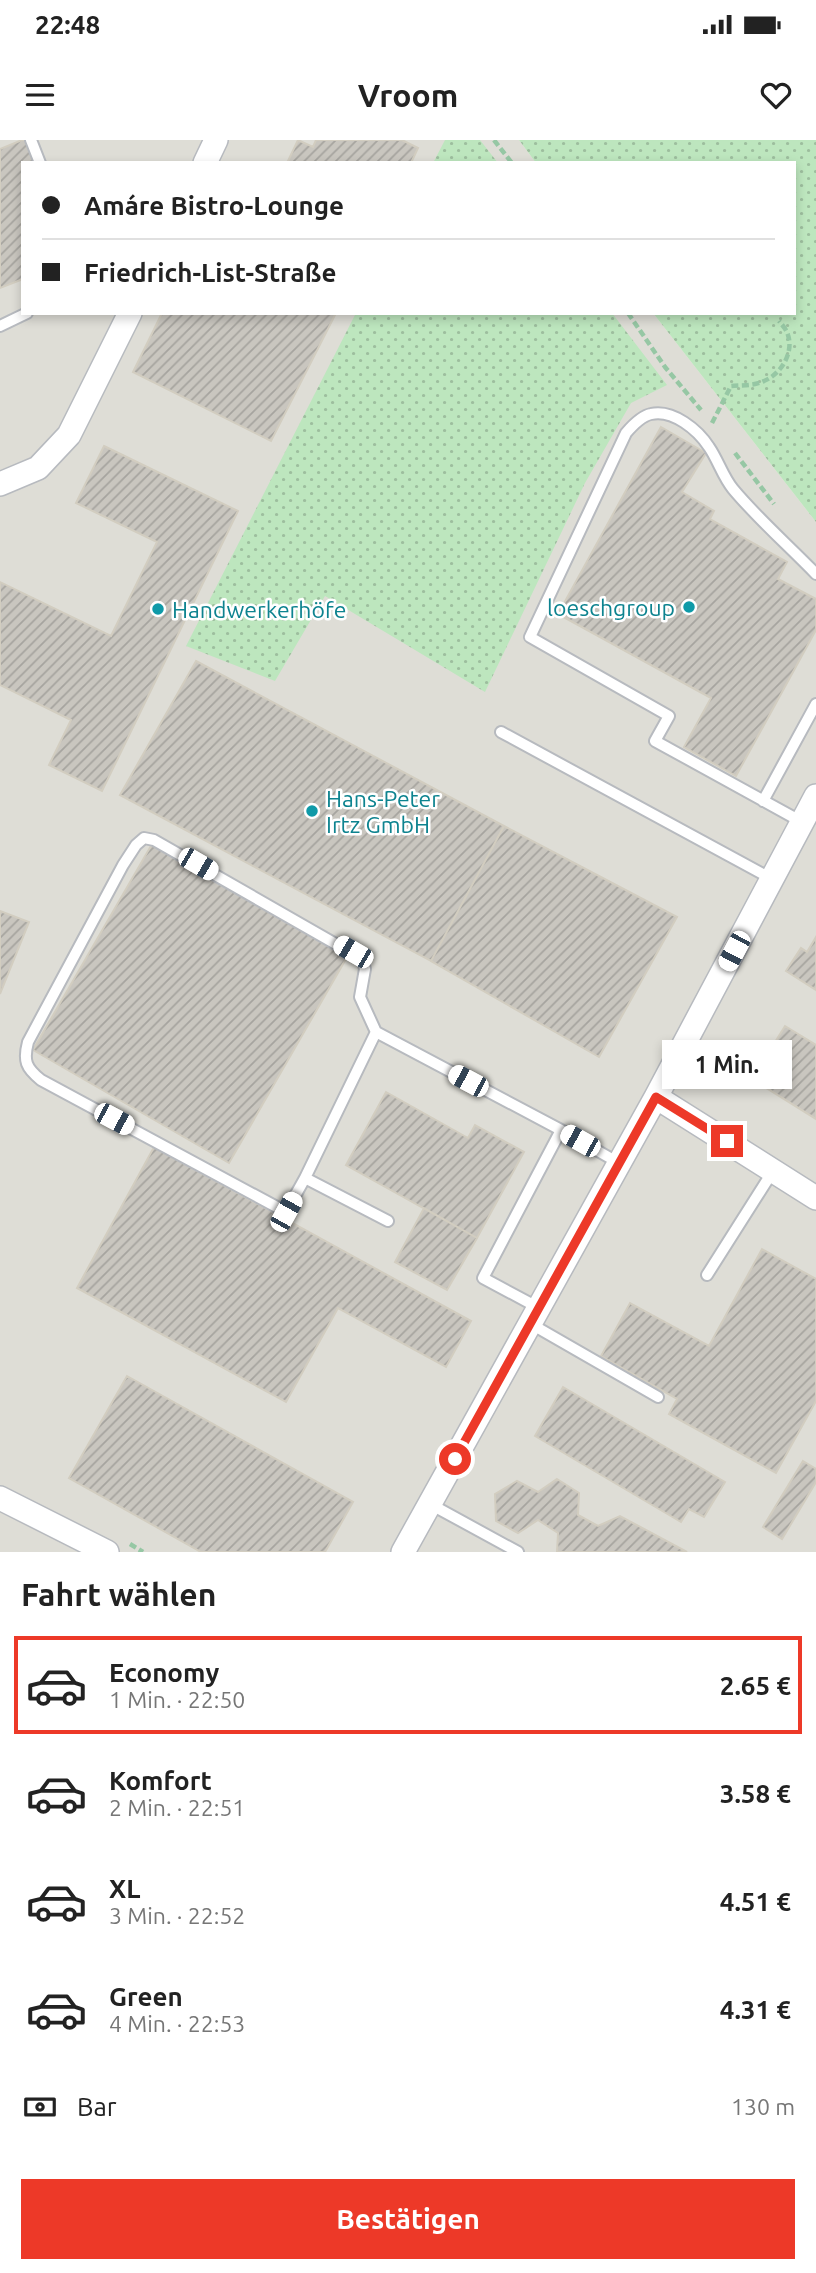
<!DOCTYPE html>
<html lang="de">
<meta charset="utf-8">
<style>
:root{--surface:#fff;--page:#f2f2f2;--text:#222;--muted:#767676;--line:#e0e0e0;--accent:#ed3928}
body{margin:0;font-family:Ubuntu,sans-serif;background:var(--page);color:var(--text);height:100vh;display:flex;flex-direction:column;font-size:26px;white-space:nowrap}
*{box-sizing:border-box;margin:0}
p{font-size:23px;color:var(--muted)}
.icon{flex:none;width:38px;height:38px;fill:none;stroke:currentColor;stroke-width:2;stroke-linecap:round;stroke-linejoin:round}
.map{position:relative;height:1412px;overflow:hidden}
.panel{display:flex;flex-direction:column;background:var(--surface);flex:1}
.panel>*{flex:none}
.top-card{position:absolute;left:21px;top:21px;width:775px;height:154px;border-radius:0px;box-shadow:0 4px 10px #0003;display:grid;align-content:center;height:154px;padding:0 21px;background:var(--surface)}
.end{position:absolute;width:32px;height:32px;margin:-16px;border:9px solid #ed3928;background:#fff;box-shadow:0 0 0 4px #fff}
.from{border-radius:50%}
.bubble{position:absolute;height:49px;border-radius:0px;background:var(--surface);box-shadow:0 4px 10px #0003;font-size:23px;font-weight:600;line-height:49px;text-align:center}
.car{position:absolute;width:21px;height:42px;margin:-21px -10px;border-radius:9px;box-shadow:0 0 5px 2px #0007;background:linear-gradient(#fff 24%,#345 0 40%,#fff 0 76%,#345 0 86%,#fff 0)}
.top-card b{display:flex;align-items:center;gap:24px;height:66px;font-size:26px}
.top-card b+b{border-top:2px solid var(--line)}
.top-card i{width:18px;height:18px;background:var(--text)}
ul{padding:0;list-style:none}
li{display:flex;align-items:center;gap:21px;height:98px;margin:0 14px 10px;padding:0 7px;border:4px solid transparent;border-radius:0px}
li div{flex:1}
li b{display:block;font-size:26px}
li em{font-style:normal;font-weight:600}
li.on{border-color:var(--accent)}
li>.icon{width:63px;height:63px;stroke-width:1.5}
h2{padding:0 21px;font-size:32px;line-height:84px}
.pay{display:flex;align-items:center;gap:18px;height:77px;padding:0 21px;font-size:26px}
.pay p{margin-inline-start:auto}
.cta{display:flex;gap:14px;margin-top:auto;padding:14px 21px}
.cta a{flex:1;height:80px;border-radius:0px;background:var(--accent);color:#fff;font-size:28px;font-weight:600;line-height:80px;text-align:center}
.status{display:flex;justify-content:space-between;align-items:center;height:49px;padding:0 35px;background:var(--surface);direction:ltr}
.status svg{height:19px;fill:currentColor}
header{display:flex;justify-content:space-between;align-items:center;height:91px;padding:0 21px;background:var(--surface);font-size:32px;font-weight:600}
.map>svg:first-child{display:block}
.industrial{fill:#deddd6}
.grass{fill:url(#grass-dots)}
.building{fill:url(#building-hatch);stroke:#d2cdc0;stroke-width:2}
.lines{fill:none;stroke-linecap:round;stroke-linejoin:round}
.service-casing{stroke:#b7babf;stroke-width:14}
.minor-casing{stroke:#b7babf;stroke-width:26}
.path{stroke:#96c7a4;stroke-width:4.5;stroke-dasharray:7 3.5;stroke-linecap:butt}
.service{stroke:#fff;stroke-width:10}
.minor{stroke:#fff;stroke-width:23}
.route{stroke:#ed3928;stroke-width:9}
.culture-dot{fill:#0f9aa8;stroke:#fff;stroke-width:2.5}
.labels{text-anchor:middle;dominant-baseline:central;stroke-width:5;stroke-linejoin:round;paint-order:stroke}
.culture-label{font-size:23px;fill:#0d838f;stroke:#fff;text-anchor:start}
</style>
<div class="status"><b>22:48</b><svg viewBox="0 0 49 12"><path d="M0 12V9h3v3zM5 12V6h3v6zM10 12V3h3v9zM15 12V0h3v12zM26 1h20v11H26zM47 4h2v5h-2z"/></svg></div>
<header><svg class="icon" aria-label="menu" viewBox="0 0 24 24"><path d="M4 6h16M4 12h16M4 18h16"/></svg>Vroom<svg class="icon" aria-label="heart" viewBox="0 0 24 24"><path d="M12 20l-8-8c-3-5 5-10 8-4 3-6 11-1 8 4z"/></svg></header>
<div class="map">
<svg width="816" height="1412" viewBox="0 0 816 1412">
<defs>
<pattern id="grass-dots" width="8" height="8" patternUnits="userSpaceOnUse" patternTransform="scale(1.75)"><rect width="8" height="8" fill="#bde6be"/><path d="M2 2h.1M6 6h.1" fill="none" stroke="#9dbe9e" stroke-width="1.8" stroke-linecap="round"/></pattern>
<pattern id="building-hatch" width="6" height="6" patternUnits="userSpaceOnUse" patternTransform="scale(1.75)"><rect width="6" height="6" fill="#c9c6bf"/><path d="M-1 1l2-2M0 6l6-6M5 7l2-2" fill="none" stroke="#a6a49f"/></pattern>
</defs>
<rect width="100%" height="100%" fill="#eeebe2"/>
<path class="industrial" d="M0,0H519L536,23H23V173H653L816,382V1412H0Z"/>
<path class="grass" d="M445,0H480L498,23H433Z
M519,0H816V382L653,173H794V23H536Z
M356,173H612L667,245L631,263L585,343L485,552L325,456L275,541L186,506Z"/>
<path class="building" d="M22,0H25L34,23H23V139L0,148V9Z
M298,0L313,7L316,0H402L418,8L411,23H287Z
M162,173H336L271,301L133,232Z
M661,287L706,313L682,352L714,371L710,379L787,422L778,439L816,459V490L736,636L684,607L711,558L558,474Z
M104,306L238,371L102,651L49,625L71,580L0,545V442L111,496L157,402L76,363Z
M196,521L504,686L431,821L120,655Z
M504,686L677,777L599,917L431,821Z
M152,704L347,817L229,1023L33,910Z
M0,771L29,782L0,854Z
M816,797V850L786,831L801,808L807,812Z
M785,886L816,905V979L752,939Z
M386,952L468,998L475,985L524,1012L477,1098L346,1025Z
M154,1007L471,1181L446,1227L338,1168L286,1262L77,1148Z
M424,1068L477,1098L447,1150L395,1122Z
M762,1109L816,1139V1261L776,1333L669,1274L677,1259L601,1216L630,1163L709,1206Z
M127,1236L353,1362L325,1412H201L69,1338Z
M563,1247L725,1342L704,1377L689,1369L681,1382L535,1296Z
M803,1321L816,1329V1342L782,1399L763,1387Z
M557,1339L579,1353L578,1375L598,1386L620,1376L687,1412H557L558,1393L538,1380L518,1393L496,1381L495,1354L517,1341L538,1352Z"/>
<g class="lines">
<g class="service-casing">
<path id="service" d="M31,0L40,23
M0,186L27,173
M501,592L772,739
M763,661L816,564
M802,682L655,601L669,576L530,497L626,293C632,286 641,276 651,274C673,269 698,290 709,307C718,320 723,337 733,349C758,379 789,406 816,434
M305,1038L286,1072L41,940C26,928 23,921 28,902L123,725L136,705L144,698L154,700L362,819L365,829L360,857L376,892
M388,1081L305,1038L376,892L561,990
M707,1135L773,1031
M539,1168L483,1138L561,990L619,1023
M531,1184L658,1257
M430,1364L518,1412"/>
</g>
<g class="minor-casing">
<path id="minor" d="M205,23L216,0
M0,344L38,328L69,295L130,173
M656,957L816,1058
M0,1358L107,1412
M403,1412L656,957L816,656"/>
</g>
<path class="path" d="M494,0L512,23
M628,173L665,227L701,270
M712,283L731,246C742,245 754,246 764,241C781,234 794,213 788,195C787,190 782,185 779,181
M735,313L774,364
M130,1404L143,1412"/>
<use href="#service" class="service"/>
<use href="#minor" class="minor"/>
</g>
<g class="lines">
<path class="route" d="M455,1319L656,957L727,1001"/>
</g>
<g class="culture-dot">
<circle cx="689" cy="467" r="7"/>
<circle cx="158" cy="469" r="7"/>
<circle cx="312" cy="671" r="7"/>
</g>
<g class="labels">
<g class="culture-label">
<text x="675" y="467" text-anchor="end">loeschgroup</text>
<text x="172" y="469">Handwerkerhöfe</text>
<text x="326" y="658">Hans-Peter<tspan x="326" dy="26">Irtz GmbH</tspan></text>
</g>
</g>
</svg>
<i class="end from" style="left:455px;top:1319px"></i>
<i class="end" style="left:727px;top:1001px"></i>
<div class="bubble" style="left:662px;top:900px;width:130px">1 Min.</div>
<i class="car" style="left:198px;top:724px;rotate:120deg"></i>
<i class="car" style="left:734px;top:811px;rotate:208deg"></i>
<i class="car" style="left:353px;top:812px;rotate:300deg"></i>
<i class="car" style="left:468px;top:941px;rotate:298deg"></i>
<i class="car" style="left:114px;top:979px;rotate:118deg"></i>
<i class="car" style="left:580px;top:1001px;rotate:299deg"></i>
<i class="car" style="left:286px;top:1072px;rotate:29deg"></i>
<div class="top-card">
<b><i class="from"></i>Amáre Bistro-Lounge</b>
<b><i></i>Friedrich-List-Straße</b>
</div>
</div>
<section class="panel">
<h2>Fahrt wählen</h2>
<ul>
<li class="on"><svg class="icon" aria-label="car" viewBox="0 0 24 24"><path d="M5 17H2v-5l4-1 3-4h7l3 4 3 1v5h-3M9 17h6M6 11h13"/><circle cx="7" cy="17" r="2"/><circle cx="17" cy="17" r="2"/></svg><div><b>Economy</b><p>1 Min. · 22:50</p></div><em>2.65 €</em></li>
<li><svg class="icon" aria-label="car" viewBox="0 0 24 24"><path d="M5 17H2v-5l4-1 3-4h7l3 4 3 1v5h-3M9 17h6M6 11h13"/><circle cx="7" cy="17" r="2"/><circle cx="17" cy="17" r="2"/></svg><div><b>Komfort</b><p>2 Min. · 22:51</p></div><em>3.58 €</em></li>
<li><svg class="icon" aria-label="car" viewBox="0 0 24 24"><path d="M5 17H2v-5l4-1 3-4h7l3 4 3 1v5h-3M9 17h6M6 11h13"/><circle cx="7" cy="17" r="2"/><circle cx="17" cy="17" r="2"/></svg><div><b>XL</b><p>3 Min. · 22:52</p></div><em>4.51 €</em></li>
<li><svg class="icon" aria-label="car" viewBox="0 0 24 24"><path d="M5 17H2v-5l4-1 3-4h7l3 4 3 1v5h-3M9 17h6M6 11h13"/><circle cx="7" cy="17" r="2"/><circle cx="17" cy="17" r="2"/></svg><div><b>Green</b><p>4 Min. · 22:53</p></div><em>4.31 €</em></li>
</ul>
<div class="pay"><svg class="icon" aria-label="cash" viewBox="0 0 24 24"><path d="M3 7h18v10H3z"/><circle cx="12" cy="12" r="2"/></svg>Bar<p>130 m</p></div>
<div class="cta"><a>Bestätigen</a></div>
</section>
